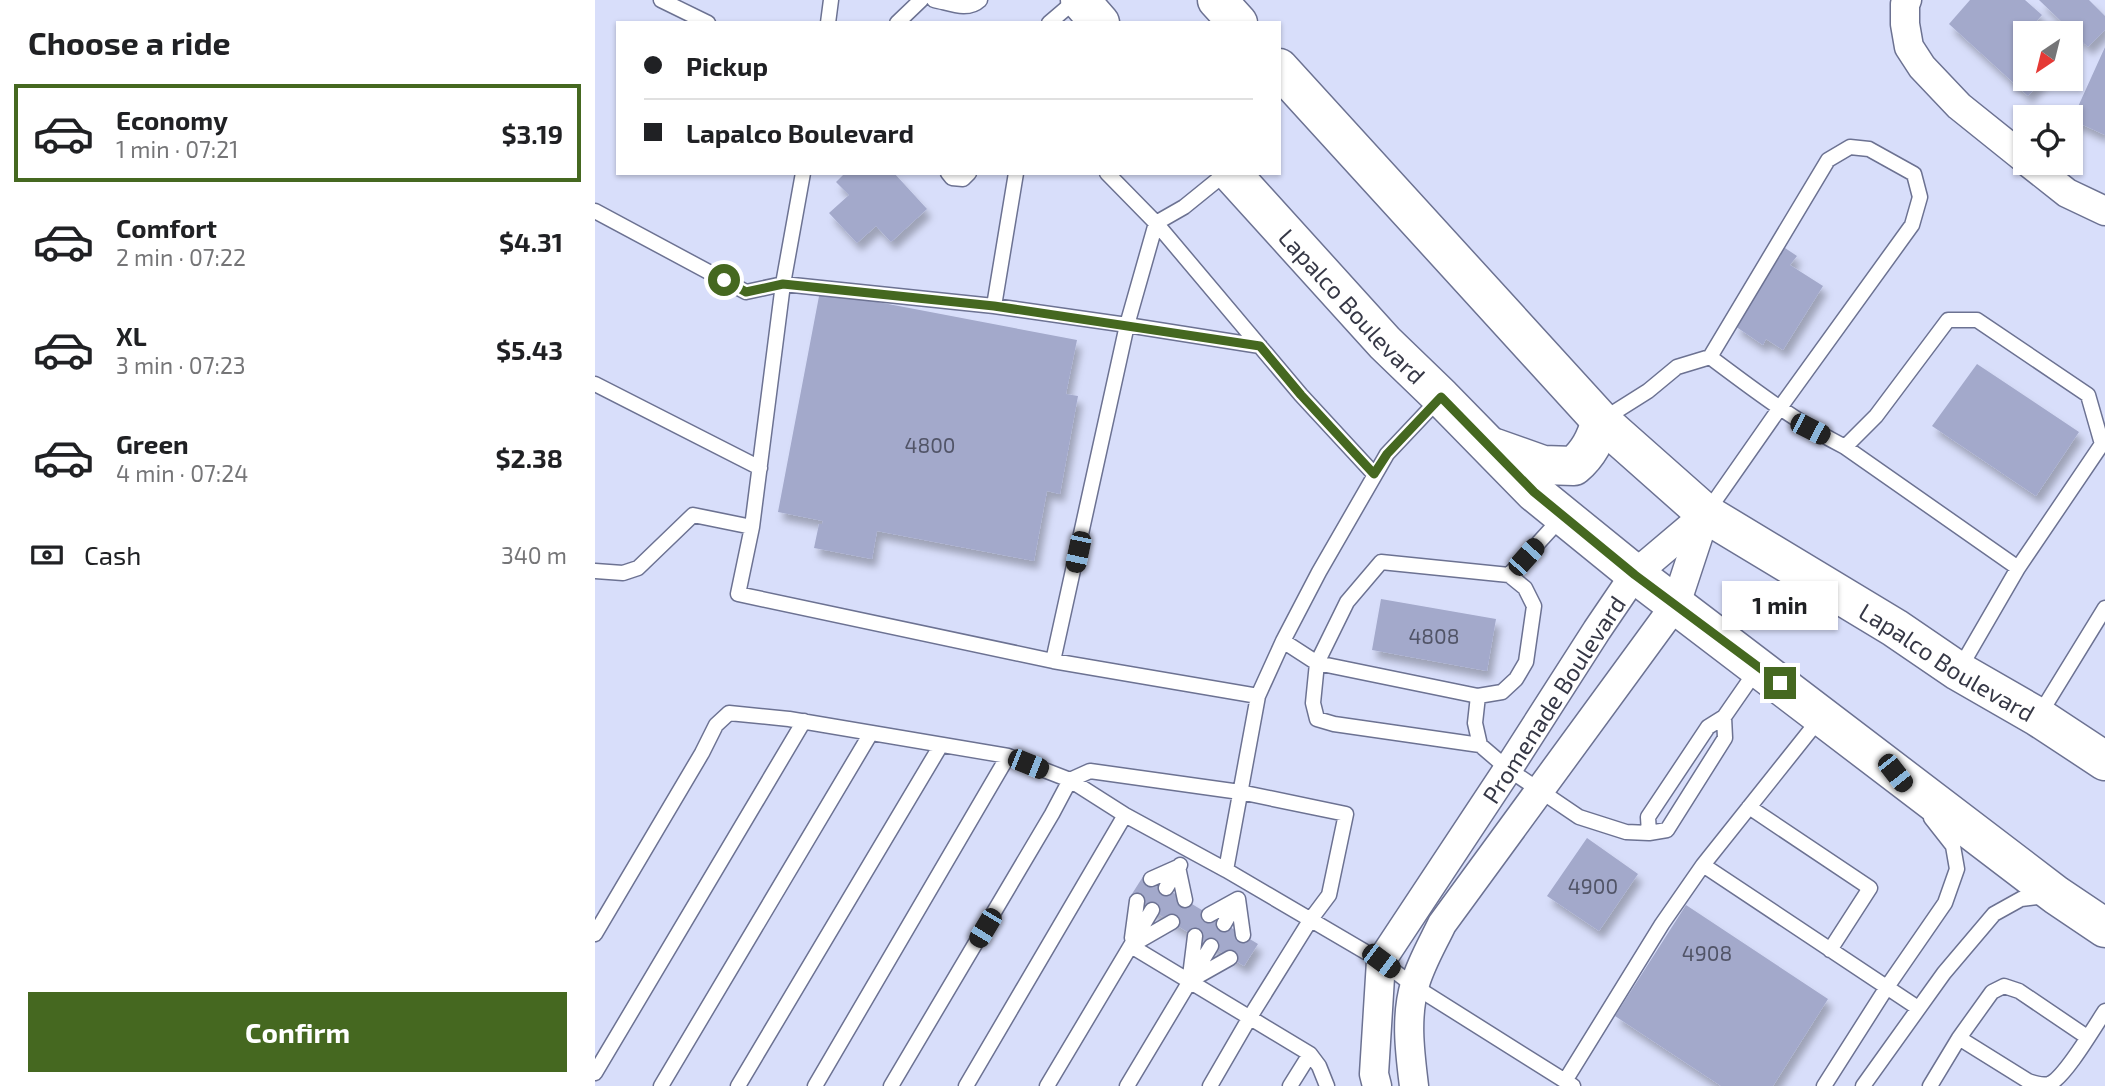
<!DOCTYPE html>
<meta charset="utf-8">
<style>
:root{--surface:#fff;--page:#f6f6f6;--text:#202124;--muted:#757577;--line:#e0e0e0;--accent:#456820}
body{margin:0;font-family:"Exo 2",sans-serif;background:var(--page);color:var(--text);height:100vh;display:flex;flex-direction:column;font-size:26px;white-space:nowrap}
*{box-sizing:border-box;margin:0}
p{font-size:23px;color:var(--muted)}
.icon{flex:none;width:38px;height:38px;fill:none;stroke:currentColor;stroke-width:2;stroke-linecap:round;stroke-linejoin:round}
.map{position:relative;flex:1;overflow:hidden}
.panel{display:flex;flex-direction:column;background:var(--surface);width:595px}
.panel>*{flex:none}
.guide{position:absolute;left:21px;top:21px;width:665px;height:154px;border-radius:0px;box-shadow:0 2px 5px #0004;display:grid;align-content:center;height:154px;padding:0 28px;background:var(--surface)}
.needle{width:46px;rotate:215deg}
.buttons{position:absolute;left:1418px;top:21px;display:grid;gap:14px}
.buttons a{display:grid;place-items:center;width:70px;height:70px;border-radius:0px;background:var(--surface);box-shadow:0 2px 5px #0004;font-size:35px}
.end{position:absolute;width:32px;height:32px;margin:-16px;border:9px solid #456820;background:#fff;box-shadow:0 0 0 4px #fff}
.from{border-radius:50%}
.bubble{position:absolute;height:49px;border-radius:0px;background:var(--surface);box-shadow:0 2px 5px #0004;font-size:23px;font-weight:700;line-height:49px;text-align:center}
.car{position:absolute;width:21px;height:42px;margin:-21px -10px;border-radius:9px;box-shadow:0 0 5px 2px #0007;background:linear-gradient(#222 24%,#8ab4d8 0 40%,#222 0 76%,#8ab4d8 0 86%,#222 0)}
.guide b{display:flex;align-items:center;gap:24px;height:66px;font-size:26px}
.guide b+b{border-top:2px solid var(--line)}
.guide i{width:18px;height:18px;background:var(--text)}
ul{padding:0;list-style:none}
li{display:flex;align-items:center;gap:21px;height:98px;margin:0 14px 10px;padding:0 14px;border:4px solid transparent;border-radius:0px}
li div{flex:1}
li b{display:block;font-size:26px}
li em{font-style:normal;font-weight:700}
li.selected{border-color:var(--accent)}
li>.icon{width:63px;height:63px;stroke-width:1.5}
h2{padding:0 28px;font-size:32px;line-height:84px}
.pay{display:flex;align-items:center;gap:18px;height:77px;padding:0 28px;font-size:26px}
.pay p{margin-inline-start:auto}
.primary-button{display:flex;gap:14px;margin-top:auto;padding:14px 28px}
.primary-button a{flex:1;height:80px;border-radius:0px;background:var(--accent);color:#fff;font-size:28px;font-weight:700;line-height:80px;text-align:center}
main{display:flex;flex:1;min-height:0}
.map>svg:first-child{display:block}
.building{fill:#a3a9cb;filter:url(#shadow)}
.lines{fill:none;stroke-linecap:round;stroke-linejoin:round}
.lane-casing{stroke:#6c7292;stroke-width:17}
.street-casing{stroke:#6c7292;stroke-width:31}
.primary-casing{stroke:#6c7292;stroke-width:41}
.lane{stroke:#fff;stroke-width:14}
.street{stroke:#fff;stroke-width:28}
.primary{stroke:#fff;stroke-width:38}
.route{stroke:#456820;stroke-width:9}
.labels{text-anchor:middle;dominant-baseline:central;stroke-width:5;stroke-linejoin:round;paint-order:stroke}
.number-label{font-size:21px;fill:#515467}
.street-label{font-size:24px;fill:#363846;stroke:#d8defa}
</style>
<main>
<section class="panel">
<h2>Choose a ride</h2>
<ul>
<li class="selected"><svg class="icon" aria-label="car" viewBox="0 0 24 24"><path d="M5 17H2v-5l4-1 3-4h7l3 4 3 1v5h-3M9 17h6M6 11h13"/><circle cx="7" cy="17" r="2"/><circle cx="17" cy="17" r="2"/></svg><div><b>Economy</b><p>1 min · 07:21</p></div><em>$3.19</em></li>
<li><svg class="icon" aria-label="car" viewBox="0 0 24 24"><path d="M5 17H2v-5l4-1 3-4h7l3 4 3 1v5h-3M9 17h6M6 11h13"/><circle cx="7" cy="17" r="2"/><circle cx="17" cy="17" r="2"/></svg><div><b>Comfort</b><p>2 min · 07:22</p></div><em>$4.31</em></li>
<li><svg class="icon" aria-label="car" viewBox="0 0 24 24"><path d="M5 17H2v-5l4-1 3-4h7l3 4 3 1v5h-3M9 17h6M6 11h13"/><circle cx="7" cy="17" r="2"/><circle cx="17" cy="17" r="2"/></svg><div><b>XL</b><p>3 min · 07:23</p></div><em>$5.43</em></li>
<li><svg class="icon" aria-label="car" viewBox="0 0 24 24"><path d="M5 17H2v-5l4-1 3-4h7l3 4 3 1v5h-3M9 17h6M6 11h13"/><circle cx="7" cy="17" r="2"/><circle cx="17" cy="17" r="2"/></svg><div><b>Green</b><p>4 min · 07:24</p></div><em>$2.38</em></li>
</ul>
<div class="pay"><svg class="icon" aria-label="cash" viewBox="0 0 24 24"><path d="M3 7h18v10H3z"/><circle cx="12" cy="12" r="2"/></svg>Cash<p>340 m</p></div>
<div class="primary-button"><a>Confirm</a></div>
</section>
<div class="map">
<svg width="1510" height="1086" viewBox="0 0 1510 1086">
<defs>
<filter id="shadow"><feDropShadow dx="4.5" dy="8" stdDeviation="3.5" flood-color="#0004"/></filter>
</defs>
<rect width="100%" height="100%" fill="#d8defa"/>
<path class="building" d="M1375,0H1430L1447,15L1421,44L1430,52V79H1449L1433,96L1354,24Z
M1444,0H1494L1510,16V30L1493,47Z
M1510,47V135L1477,120Z
M250,173H299L332,209L296,242L281,226L262,243L234,213L254,195L241,182Z
M1190,248L1202,256L1195,265L1228,286L1188,350L1171,339L1168,345L1140,326L1186,255L1184,254Z
M225,291L482,340L471,394L483,396L465,494L452,491L439,561L282,531L277,559L219,548L224,524H227L228,521L183,512Z
M1382,364L1484,432L1441,496L1337,426Z
M786,599L901,619L892,671L777,650Z
M992,838L1043,874L1004,931L952,896Z
M549,875L663,944L649,966L535,897Z
M1091,905L1233,999L1178,1086H1126L1020,1016Z"/>
<g class="lines">
<g class="lane-casing">
<path id="lane" d="M66,0L113,23
M339,0C355,3 372,12 385,0
M233,23L236,0
M302,23L326,0
M454,23L481,0
M353,173L357,178L368,179L374,173
M512,173L561,223L532,325L399,306L188,284L157,527L143,594L458,661L663,696
M631,173L589,207L561,223L706,395L779,474
M0,211L151,292L188,284L208,173
M399,306L421,173
M0,384L165,468
M844,399L792,454L724,572L688,641L663,696L631,870L786,961L819,986L978,1086
M1007,420L1053,391L1082,367L1115,357C1159,390 1201,422 1250,447L1281,416L1353,320H1382L1493,395L1507,444L1423,568L1365,668
M1250,447L1423,568
M1112,512L1184,409L1317,225L1325,197L1319,174L1274,149L1255,147L1233,160L1115,357
M0,571L28,573L43,568L98,515L157,527
M914,575L967,517
M688,641L722,663L883,696L907,692L921,679L931,662L939,606L930,588L914,575L786,562L752,602L722,663L718,703L722,719L739,724L885,745
M458,661L532,325L665,346
M883,696L880,723L885,745L913,769L984,817L1031,832L1054,833
M1129,717L1130,738L1072,830L1054,833L1053,817L1113,727Z
M1129,717L1163,668
M1226,717L1108,865L1323,1008
M1443,717L1510,608
M1154,807L1275,888L1235,950
M556,879L583,867L590,900
M571,888L585,865
M614,915L643,899L648,935
M629,924L642,901
M0,934L107,753L121,725L134,713L194,719L413,756L475,780L495,771L645,792L751,814L734,895L716,919L655,1017L615,1086
M537,938L542,901
M537,945L577,922
M536,946L715,1054L724,1066L732,1086
M595,976L600,936
M596,980L635,958
M1364,1038L1433,1081C1439,1083 1446,1086 1454,1084C1469,1079 1500,1026 1510,1011
M0,1073L209,721
M970,1081L1067,924L1108,865
M66,1086L276,733
M143,1086L346,745
M220,1086L413,756
M296,1086L457,814L475,780L530,815L631,870
M371,1086L530,815
M452,1086L557,910
M532,1086L616,946
M695,1086L715,1054
M1229,1086L1292,987L1350,903L1362,869L1358,846L1336,818
M1268,1086L1349,973L1399,914L1426,899L1450,896
M1335,1086L1364,1038L1397,992L1409,986L1424,991L1492,1037"/>
</g>
<g class="street-casing">
<g id="street">
<path d="M1312,0L1310,4V24L1314,47L1327,67L1364,106L1430,159"/>
<path d="M1434,163L1472,193L1510,211"/>
<path id="s1" d="M782,1086L779,1074L786,961L913,769L1002,630L1040,574L1111,514"/>
<path d="M819,1086C815,1053 810,1017 820,984C826,963 838,943 847,924L1081,604L1110,516"/>
</g>
</g>
<g class="primary-casing">
<g id="primary">
<path d="M485,0L505,23"/>
<path d="M622,0L643,23"/>
<path id="s2" d="M684,68L1006,421L1111,514L1300,628L1363,671L1443,717L1510,761"/>
<path id="s3" d="M636,173L790,343L846,397L939,492L1040,574L1461,895L1510,928"/>
<path d="M900,448L948,465L979,466C994,453 1000,440 1006,421"/>
</g>
</g>
<use href="#lane" class="lane"/>
<use href="#street" class="street"/>
<use href="#primary" class="primary"/>
</g>
<g class="lines">
<path class="route" d="M129,280L151,292L188,284L399,306L665,346L706,395L779,474L792,454L846,397L939,492L1040,575L1185,683"/>
</g>
<g class="labels">
<g class="number-label">
<text x="335" y="444">4800</text>
<text x="839" y="635">4808</text>
<text x="998" y="885">4900</text>
<text x="1112" y="952">4908</text>
</g>
<g class="street-label">
<text stroke="none"><textPath href="#s3" startOffset="180">Lapalco Boulevard</textPath></text>
<text stroke="none"><textPath href="#s2" startOffset="901">Lapalco Boulevard</textPath></text>
<text stroke="none"><textPath href="#s1" startOffset="439">Promenade Boulevard</textPath></text>
</g>
</g>
</svg>
<div class="buttons">
<a><svg class="needle" viewBox="-14 -14 28 28"><path d="M0-13l5 13h-10z" fill="#e53935"/><path d="M0 13l5-13h-10z" fill="#757577"/></svg></a>
<a><svg class="icon" aria-label="locate" viewBox="0 0 24 24"><circle cx="12" cy="12" r="6"/><path d="M12 2v4M12 18v4M2 12h4M18 12h4"/></svg></a>
</div>
<i class="end from" style="left:129px;top:280px"></i>
<i class="end" style="left:1185px;top:683px"></i>
<div class="bubble" style="left:1127px;top:581px;width:116px">1 min</div>
<i class="car" style="left:1215px;top:429px;rotate:117deg"></i>
<i class="car" style="left:483px;top:552px;rotate:192deg"></i>
<i class="car" style="left:931px;top:557px;rotate:42deg"></i>
<i class="car" style="left:433px;top:764px;rotate:112deg"></i>
<i class="car" style="left:1300px;top:773px;rotate:142deg"></i>
<i class="car" style="left:390px;top:928px;rotate:211deg"></i>
<i class="car" style="left:786px;top:961px;rotate:127deg"></i>
<div class="guide">
<b><i class="from"></i>Pickup</b>
<b><i></i>Lapalco Boulevard</b>
</div>
</div>
</main>
